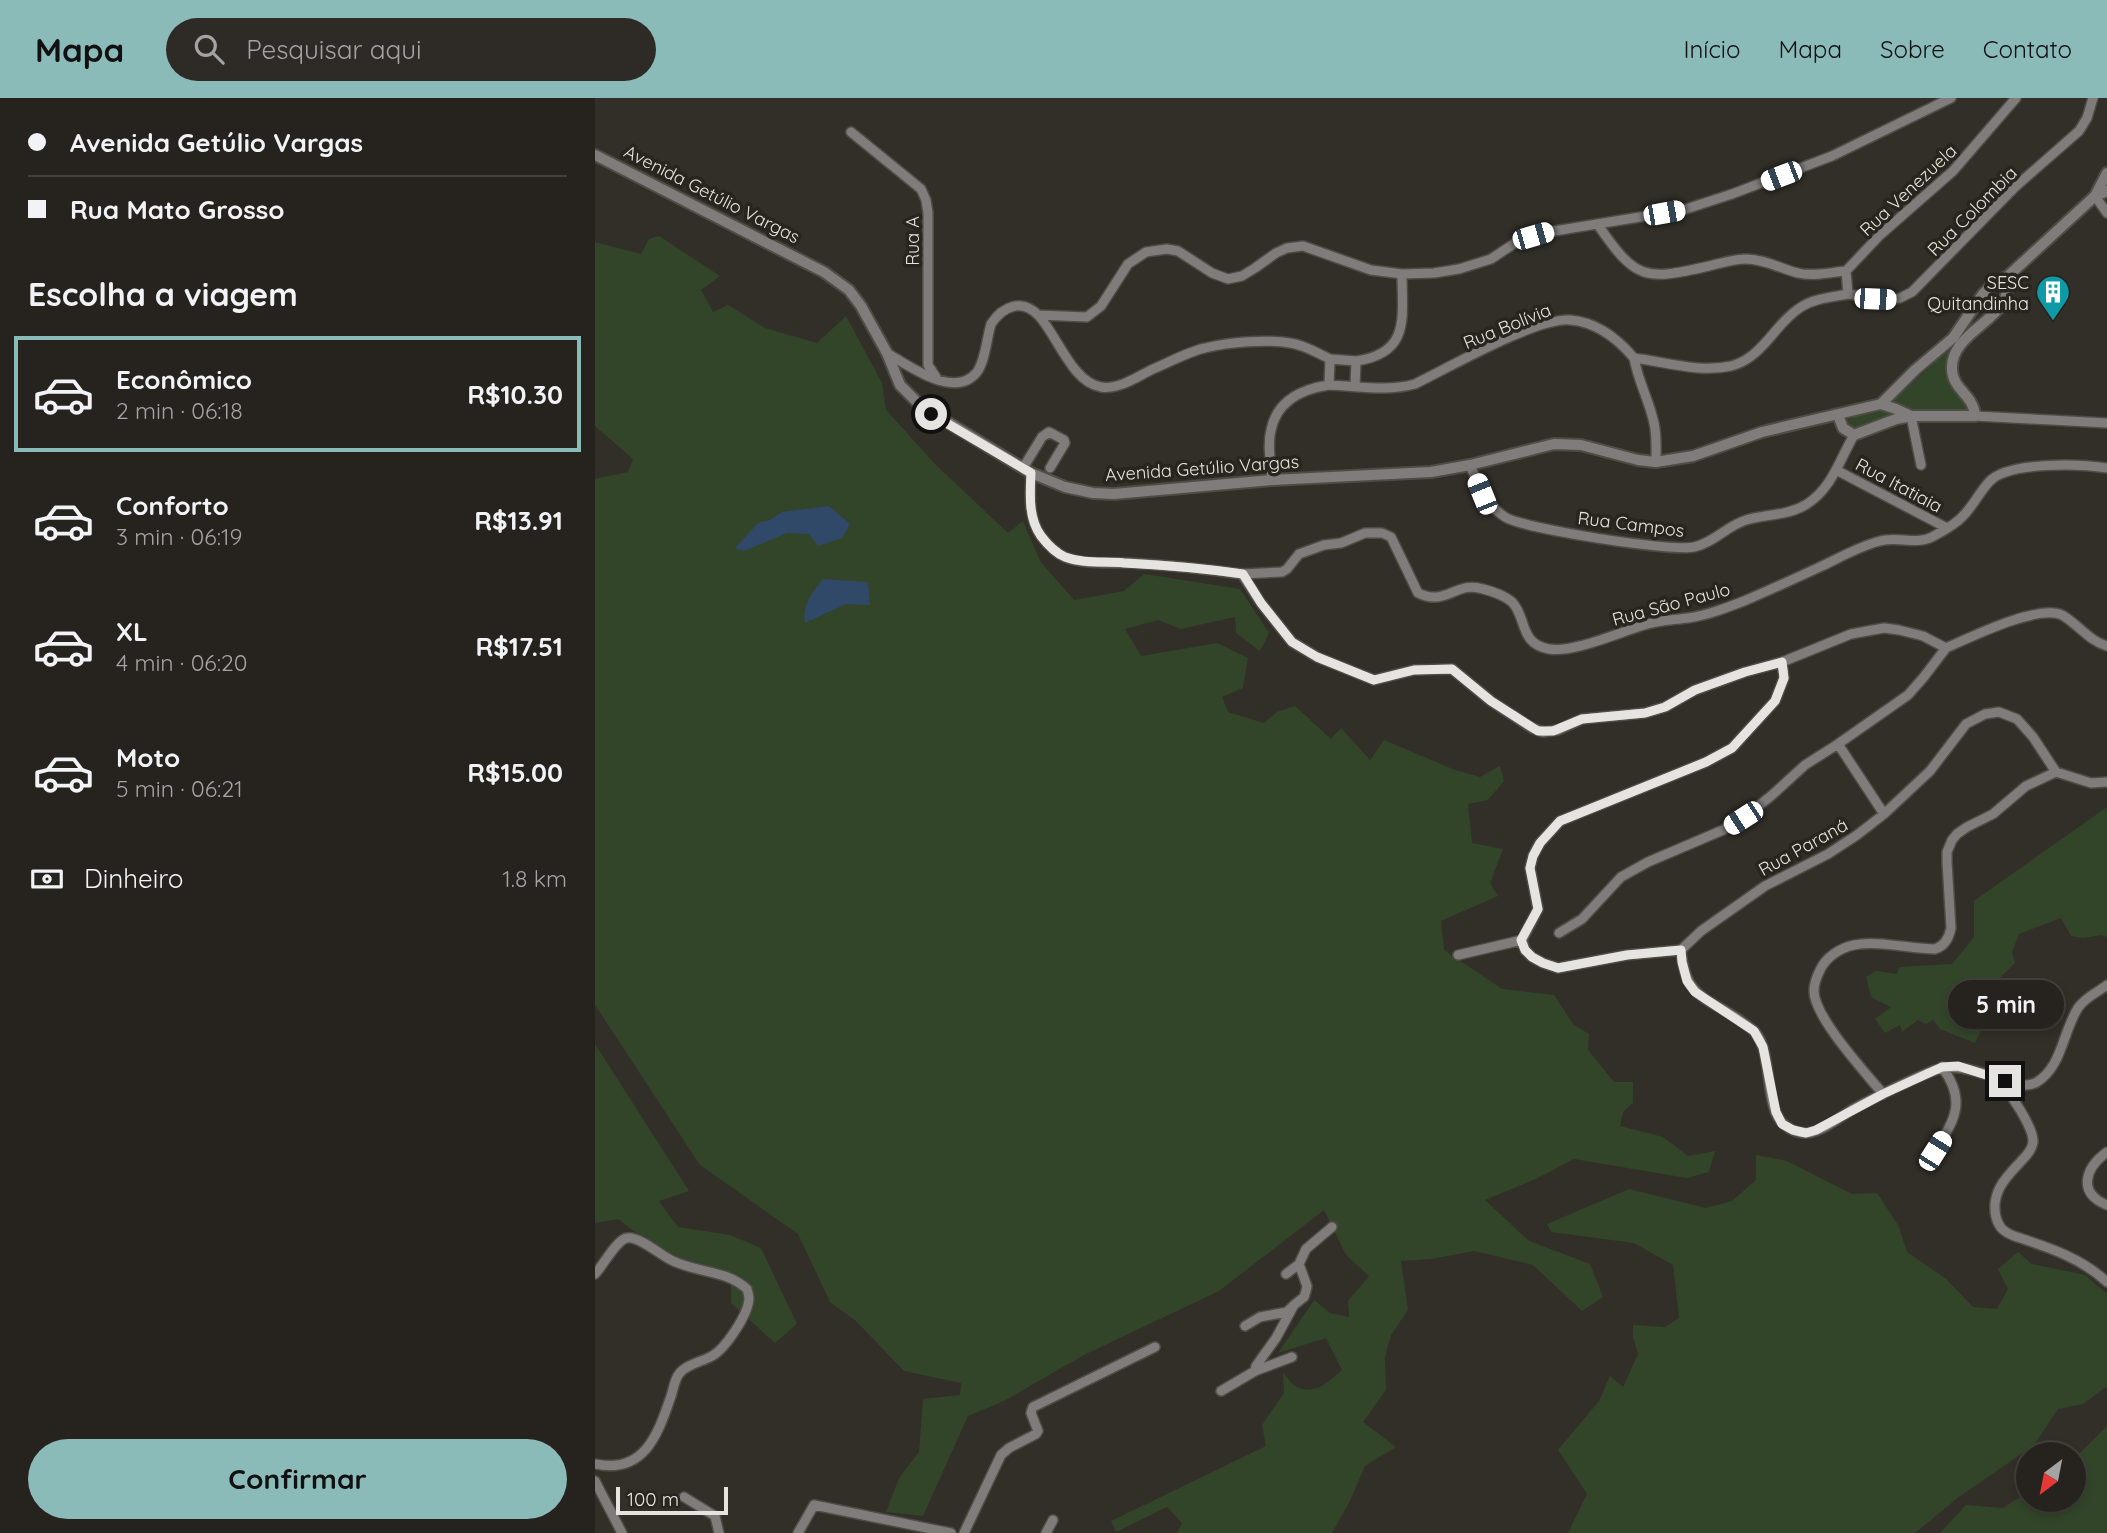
<!DOCTYPE html>
<html lang="pt">
<meta charset="utf-8">
<style>
:root{--surface:#26231e;--page:#2e2b27;--text:#f1f3f6;--muted:#a4a4a4;--line:#42403c;--accent:#8bbbb9}
body{margin:0;font-family:Quicksand,sans-serif;background:var(--page);color:var(--text);height:100vh;display:flex;flex-direction:column;font-size:26px;white-space:nowrap}
*{box-sizing:border-box;margin:0}
p{font-size:23px;color:var(--muted)}
.icon{flex:none;width:38px;height:38px;fill:none;stroke:currentColor;stroke-width:2;stroke-linecap:round;stroke-linejoin:round}
.map{position:relative;flex:1;overflow:hidden}
.sheet{display:flex;flex-direction:column;background:var(--surface);width:595px}
.sheet>*{flex:none}
.guide{display:grid;align-content:center;height:154px;padding:0 28px;background:var(--surface)}
.needle{width:46px;rotate:212deg}
.buttons{position:absolute;left:1421px;top:1344px;display:grid;gap:14px}
.buttons a{display:grid;place-items:center;width:70px;height:70px;border-radius:50%;background:var(--surface);box-shadow:0 4px 10px #0003,0 0 0 2px var(--line);font-size:35px}
.scale{position:absolute;left:21px;bottom:18px;width:112px;box-sizing:border-box;padding-left:7px;border:4px solid #e6e4e0;border-top:0;font-size:19px;line-height:24px;white-space:nowrap;color:#e6e4e0;-webkit-text-stroke:5px #28251f;paint-order:stroke}
.end{position:absolute;width:32px;height:32px;margin:-16px;border:9px solid #e6e4e0;background:#111;box-shadow:0 0 0 4px #111}
.from{border-radius:50%}
.bubble{position:absolute;height:49px;border-radius:24px;background:var(--surface);box-shadow:0 4px 10px #0003,0 0 0 2px var(--line);font-size:23px;font-weight:700;line-height:49px;text-align:center}
.car{position:absolute;width:21px;height:42px;margin:-21px -10px;border-radius:9px;box-shadow:0 0 5px 2px #0007;background:linear-gradient(#fff 24%,#345 0 40%,#fff 0 76%,#345 0 86%,#fff 0)}
.guide b{display:flex;align-items:center;gap:24px;height:66px;font-size:26px}
.guide b+b{border-top:2px solid var(--line)}
.guide i{width:18px;height:18px;background:var(--text)}
ul{padding:0;list-style:none}
li{display:flex;align-items:center;gap:21px;height:116px;margin:0 14px 10px;padding:0 14px;border:4px solid transparent;border-radius:0px}
li div{flex:1}
li b{display:block;font-size:26px}
li em{font-style:normal;font-weight:700}
li.current{border-color:var(--accent)}
li>.icon{width:63px;height:63px;stroke-width:1.5}
h2{padding:0 28px;font-size:32px;line-height:84px}
.pay{display:flex;align-items:center;gap:18px;height:77px;padding:0 28px;font-size:26px}
.pay p{margin-inline-start:auto}
.button{display:flex;gap:14px;margin-top:auto;padding:14px 28px}
.button a{flex:1;height:80px;border-radius:42px;background:var(--accent);color:#111;font-size:28px;font-weight:700;line-height:80px;text-align:center}
header{display:flex;align-items:center;gap:42px;box-sizing:border-box;height:98px;padding:0 35px;background:var(--accent);color:#111}
header strong{font-size:33px}
nav{display:flex;gap:38px;margin-inline-start:auto;font-size:24px}
.search{width:490px;height:63px;background:var(--page);display:flex;align-items:center;gap:18px;box-sizing:border-box;padding:0 24px;border-radius:38px;color:var(--muted);font-size:26px}
main{display:flex;flex:1;min-height:0}
.map>svg:first-child{display:block}
.green{fill:#324529}
.water{fill:#304969}
.lines{fill:none;stroke-linecap:round;stroke-linejoin:round}
.minor-casing{stroke:#4f4c45;stroke-width:12}
.tertiary-casing{stroke:#4f4c45;stroke-width:14}
.minor{stroke:#807c7b;stroke-width:9}
.tertiary{stroke:#807c7b;stroke-width:10}
.route{stroke:#e6e4e0;stroke-width:9}
.labels{text-anchor:middle;dominant-baseline:central;stroke-width:7;stroke-linejoin:round;paint-order:stroke}
.street-label{font-size:18px;fill:#e6e4e0;stroke:#28251f}
.poi-label{font-size:18px;fill:#e6e4e0;stroke:#28251f;text-anchor:end}
</style>
<header>
<strong>Mapa</strong>
<div class="search"><svg class="icon" aria-label="search" viewBox="0 0 24 24"><circle cx="10" cy="10" r="6"/><path d="M15 15l6 6"/></svg>Pesquisar aqui</div>
<nav><a>Início</a><a>Mapa</a><a>Sobre</a><a>Contato</a></nav>
</header>
<main>
<section class="sheet">
<div class="guide">
<b><i class="from"></i>Avenida Getúlio Vargas</b>
<b><i></i>Rua Mato Grosso</b>
</div>
<h2>Escolha a viagem</h2>
<ul>
<li class="current"><svg class="icon" aria-label="car" viewBox="0 0 24 24"><path d="M5 17H2v-5l4-1 3-4h7l3 4 3 1v5h-3M9 17h6M6 11h13"/><circle cx="7" cy="17" r="2"/><circle cx="17" cy="17" r="2"/></svg><div><b>Econômico</b><p>2 min · 06:18</p></div><em>R$10.30</em></li>
<li><svg class="icon" aria-label="car" viewBox="0 0 24 24"><path d="M5 17H2v-5l4-1 3-4h7l3 4 3 1v5h-3M9 17h6M6 11h13"/><circle cx="7" cy="17" r="2"/><circle cx="17" cy="17" r="2"/></svg><div><b>Conforto</b><p>3 min · 06:19</p></div><em>R$13.91</em></li>
<li><svg class="icon" aria-label="car" viewBox="0 0 24 24"><path d="M5 17H2v-5l4-1 3-4h7l3 4 3 1v5h-3M9 17h6M6 11h13"/><circle cx="7" cy="17" r="2"/><circle cx="17" cy="17" r="2"/></svg><div><b>XL</b><p>4 min · 06:20</p></div><em>R$17.51</em></li>
<li><svg class="icon" aria-label="car" viewBox="0 0 24 24"><path d="M5 17H2v-5l4-1 3-4h7l3 4 3 1v5h-3M9 17h6M6 11h13"/><circle cx="7" cy="17" r="2"/><circle cx="17" cy="17" r="2"/></svg><div><b>Moto</b><p>5 min · 06:21</p></div><em>R$15.00</em></li>
</ul>
<div class="pay"><svg class="icon" aria-label="cash" viewBox="0 0 24 24"><path d="M3 7h18v10H3z"/><circle cx="12" cy="12" r="2"/></svg>Dinheiro<p>1.8 km</p></div>
<div class="button"><a>Confirmar</a></div>
</section>
<div class="map">
<svg width="1512" height="1435" viewBox="0 0 1512 1435">
<rect width="100%" height="100%" fill="#322f28"/>
<path class="green" d="M64,138L125,178L106,192L118,214L133,207L170,230L222,245L251,218L287,285L291,312L341,367L413,435L428,423L445,463L479,502L529,493L549,476L645,491L674,535L665,553L641,535L640,519L586,531L563,522L530,531L546,558L622,545L653,560L648,590L627,599L633,614L669,625L682,614L700,608L736,641L746,630L775,662L789,642L860,672L885,679L905,668L909,683L893,702L873,706L877,745L908,751L895,785L903,798L846,823L849,852L907,891L959,897L978,926L994,936L993,952L1019,984H1038V1005L1028,1014L1025,1028L1068,1039L1093,1058L1120,1053L1114,1074L1092,1080L979,1061L941,1081L890,1102L934,1143L995,1166L1008,1199L987,1213L938,1167L879,1153L836,1161L806,1163L813,1212L796,1237L790,1259L791,1292L768,1324L801,1349L770,1368L754,1405L737,1435H582L587,1425L572,1409L521,1434L516,1423L671,1348L667,1327L689,1295L688,1274C691,1278 696,1285 700,1288C718,1299 734,1284 747,1272L731,1240L683,1255L719,1202L735,1215L754,1219L753,1203L774,1178L751,1157L729,1112L624,1193L489,1257L409,1303L373,1318L328,1418L291,1414L304,1380L324,1354L328,1301L365,1297L366,1285L309,1273L261,1223L235,1204L203,1136L105,1067L0,907V381L33,374L38,361L0,328V144L46,156L54,141Z
M1352,253L1354,255C1344,276 1358,293 1373,307L1372,311L1369,313L1319,312L1299,305L1300,301Z
M1285,313H1293L1300,316L1265,330H1260L1252,327L1253,322L1257,320Z
M1512,709V840L1507,837L1488,840L1476,838L1466,820L1424,836L1417,854L1420,865L1403,882L1420,903L1406,924L1387,931L1380,945L1345,931L1338,922L1331,926L1323,922L1307,934L1305,927L1290,935L1280,921L1296,909L1276,899L1271,879L1281,873L1302,876L1304,869L1357,866L1379,839V803Z
M0,946L94,1093L64,1103L83,1129L135,1137L166,1150L202,1226L180,1245L136,1205V1183L61,1149L23,1121L0,1125Z
M1161,1057L1192,1063L1257,1096L1282,1095L1303,1127L1312,1154L1350,1180L1378,1209L1402,1211L1413,1191L1403,1171L1423,1154L1437,1166L1490,1177L1512,1196V1288L1488,1306L1463,1311L1439,1347L1364,1399L1320,1435H973L992,1396L963,1352L1004,1303L1015,1278L1028,1289L1043,1256L1038,1238V1227L1070,1229L1084,1220L1078,1167L1039,1145L956,1134L952,1126L1034,1091L1111,1110L1137,1103L1161,1082Z
M1512,1328V1435H1345L1371,1407L1408,1410L1433,1394V1402H1479V1361Z"/>
<path class="water" d="M234,408L255,426L247,440L223,448L214,436L192,435L149,453L140,450L163,425L175,422L187,414Z
M228,481L273,484L275,507L251,506L210,525C207,507 217,495 228,481Z"/>
<g class="lines">
<g class="minor-casing">
<path id="minor" d="M256,34L326,91L331,102L333,115V267L341,279
M1500,98L1512,115
M1003,127C1041,182 1049,183 1114,168C1126,165 1139,161 1151,161C1170,161 1186,171 1203,175C1218,179 1236,174 1251,173L1253,196L1295,202L1305,200L1317,194L1420,89L1484,33L1492,20L1498,0
M1251,173L1285,137L1358,73L1421,0
M443,217L492,219L506,208L533,166L551,154L572,151L583,153L617,175L633,181L647,178L660,170L681,155L692,150L708,148L776,172L807,176L839,175L864,171L896,161L920,145L953,134L1088,112L1137,96L1237,58L1356,0
M292,255C314,268 360,302 382,274C390,264 392,239 396,226C408,208 427,200 444,218C463,239 477,284 506,289C523,292 542,279 556,272C573,265 592,254 610,250C634,244 672,241 695,245C710,247 722,255 735,261
M1039,260C1043,283 1054,302 1059,325C1062,338 1061,351 1061,364
M761,263C816,255 807,219 807,176
M760,288L761,263L735,261L734,287C763,288 791,294 820,286C853,270 942,219 975,222C1001,224 1023,241 1039,260C1070,264 1105,275 1136,268C1168,260 1180,225 1206,209C1220,200 1238,199 1253,196
M1316,318L1326,367
M1380,318L1512,325
M875,367C884,388 890,406 910,419C929,431 1077,454 1099,449C1118,445 1132,428 1151,422C1171,416 1193,418 1212,406C1237,390 1245,361 1259,337
M428,370L447,339L454,334L469,342L470,345L455,370
M1241,372L1352,430
M436,375C435,396 433,420 446,438C452,446 461,455 470,459C490,467 514,464 535,465C572,467 610,471 647,476L666,505L697,544L722,559L779,582L819,572L857,571L896,603L937,630L948,634L963,632L987,621L1050,615L1070,609L1100,592L1150,574L1187,564L1256,536L1289,530L1304,532L1328,538L1351,550C1376,539 1443,506 1467,517C1483,526 1494,543 1512,548
M677,382C676,367 672,347 676,332C682,302 707,291 734,287
M647,476L687,474L692,471L704,456L729,447L746,445L770,435H787L796,439L823,495C852,509 861,482 888,491C897,493 910,498 917,504C932,519 924,546 954,551C978,555 1023,535 1046,528C1062,522 1078,522 1093,520C1113,517 1131,510 1149,503C1175,492 1201,480 1227,468C1246,459 1265,448 1285,443C1302,438 1321,447 1337,439C1348,433 1360,427 1368,418C1378,408 1384,395 1394,384C1412,363 1486,366 1512,370
M1187,564L1189,580L1180,603L1137,650L1111,664L965,723L945,745L938,758L935,770L943,811L927,842L930,852L937,859L948,865L963,870L1032,857L1086,852L1106,833L1170,788L1233,756L1262,737L1289,716L1335,673L1371,626L1390,616L1404,614L1422,621L1438,639L1461,674
M1243,646L1289,716
M964,835L987,821L1026,779L1053,764L1128,732L1148,720L1176,698L1210,667L1243,646L1313,597L1328,580L1351,550
M1086,852C1090,899 1109,898 1143,921C1148,925 1155,929 1160,934C1179,956 1168,1013 1191,1028C1196,1032 1204,1035 1211,1035C1227,1034 1245,1019 1258,1011C1283,998 1309,985 1335,974C1374,956 1419,998 1442,984C1467,969 1468,933 1483,910C1489,900 1503,894 1512,887
M863,857L927,842
M1404,981C1414,994 1438,1028 1438,1043C1438,1063 1392,1080 1401,1119C1404,1130 1409,1134 1419,1138C1452,1149 1485,1159 1512,1184
M1288,996C1270,974 1219,919 1219,893C1219,886 1222,878 1225,872C1231,859 1245,850 1259,847C1283,842 1315,851 1340,851C1350,848 1354,840 1356,830L1352,764V754L1357,742L1362,736L1372,729L1398,716L1431,688L1461,674L1496,685L1512,684
M1340,1053C1360,1021 1372,1003 1347,969
M1512,1054C1490,1070 1482,1095 1512,1107
M0,1176C8,1168 21,1142 32,1140C42,1137 66,1157 76,1162C101,1175 130,1171 152,1191C153,1194 154,1198 154,1201C153,1217 130,1251 117,1258C107,1264 91,1266 84,1276C79,1282 78,1294 75,1301C62,1339 48,1376 0,1366
M691,1176L704,1166L711,1151L737,1129
M650,1228L665,1219L692,1214L698,1208
M660,1273L661,1268L681,1240L699,1207L709,1199L711,1193L712,1188L704,1166
M626,1293L660,1273L697,1259
M0,1383L27,1435
M89,1399L120,1418L124,1435
M203,1435L219,1407L356,1435
M369,1435L406,1357L414,1350L441,1336L443,1333L436,1315L438,1309L560,1249
M451,1435L458,1422"/>
</g>
<g class="tertiary-casing">
<path id="tertiary" d="M0,57L229,174L254,192L266,208L292,255L305,287L326,308L436,375L470,389L498,395L519,396L677,382L836,374L875,367L959,346L986,347L1043,362L1061,364L1098,358L1167,334L1286,306L1301,311L1316,318
M1500,98L1512,75
M1286,306L1320,272L1358,240L1388,196L1398,186L1413,178L1500,98L1512,93
M1243,317L1248,330L1259,337L1301,321L1316,318H1380C1379,297 1358,292 1357,272C1355,241 1394,227 1408,205C1413,197 1412,187 1413,178"/>
</g>
<use href="#minor" class="minor"/>
<use href="#tertiary" class="tertiary"/>
</g>
<g class="lines">
<path class="route" d="M336,316L436,375C435,396 433,420 446,438C452,446 461,455 470,459C489,466 510,463 529,465C569,467 608,470 648,476L666,505L697,544L722,559L779,582L819,572L857,571L896,603L943,633H958L987,621L1050,615L1070,609L1100,592L1150,574L1187,564L1189,580L1180,603L1137,650L1111,664L965,723L945,745L938,758L935,770L943,811L926,842L930,852L937,859L948,865L963,870L1032,857L1086,852L1087,864L1092,883L1100,894L1159,933L1168,949L1181,1014L1187,1026L1198,1032L1211,1035L1221,1032L1288,996L1347,969L1363,968L1410,983"/>
</g>
<defs>
<g id="building-pin" transform="scale(1.75)"><path d="M0 17L-7.5 6A9.5 9.5 0 1 1 7.5 6Z" fill="#0f9aa8" stroke="#28251f"/><path d="M-4-6H4V6H1V3H-1V6H-4ZM-2.5-4.3h1.7v1.8h-1.7ZM.8-4.3h1.7v1.8H.8ZM-2.5-1h1.7V.8h-1.7ZM.8-1h1.7V.8H.8Z" fill="#fff"/></g>
</defs>
<g fill-rule="evenodd">
<use href="#building-pin" x="1458" y="194"/>
</g>
<g class="labels">
<g class="street-label">
<text transform="translate(1313 92) rotate(-43)">Rua Venezuela</text>
<text transform="translate(117 96) rotate(27)">Avenida Getúlio Vargas</text>
<text transform="translate(1377 113) rotate(-45)">Rua Colombia</text>
<text transform="translate(317 143) rotate(-90)">Rua A</text>
<text transform="translate(912 228) rotate(-22)">Rua Bolívia</text>
<text transform="translate(607 370) rotate(-4)">Avenida Getúlio Vargas</text>
<text transform="translate(1304 387) rotate(28)">Rua Itatiaia</text>
<text transform="translate(1036 426) rotate(7)">Rua Campos</text>
<text transform="translate(1076 506) rotate(-15)">Rua São Paulo</text>
<text transform="translate(1208 749) rotate(-29)">Rua Paraná</text>
</g>
<g class="poi-label">
<text x="1434" y="184">SESC<tspan x="1434" dy="21">Quitandinha</tspan></text>
</g>
</g>
</svg>
<div class="buttons">
<a><svg class="needle" viewBox="-14 -14 28 28"><path d="M0-13l5 13h-10z" fill="#e53935"/><path d="M0 13l5-13h-10z" fill="#a4a4a4"/></svg></a>
</div>
<div class="scale">100 m</div>
<i class="end from" style="left:336px;top:316px"></i>
<i class="end" style="left:1410px;top:983px"></i>
<div class="bubble" style="left:1353px;top:882px;width:116px">5 min</div>
<i class="car" style="left:1186px;top:78px;rotate:249deg"></i>
<i class="car" style="left:1069px;top:115px;rotate:80deg"></i>
<i class="car" style="left:938px;top:138px;rotate:74deg"></i>
<i class="car" style="left:1280px;top:201px;rotate:92deg"></i>
<i class="car" style="left:887px;top:396px;rotate:338deg"></i>
<i class="car" style="left:1148px;top:720px;rotate:237deg"></i>
<i class="car" style="left:1340px;top:1053px;rotate:32deg"></i>
</div>
</main>
